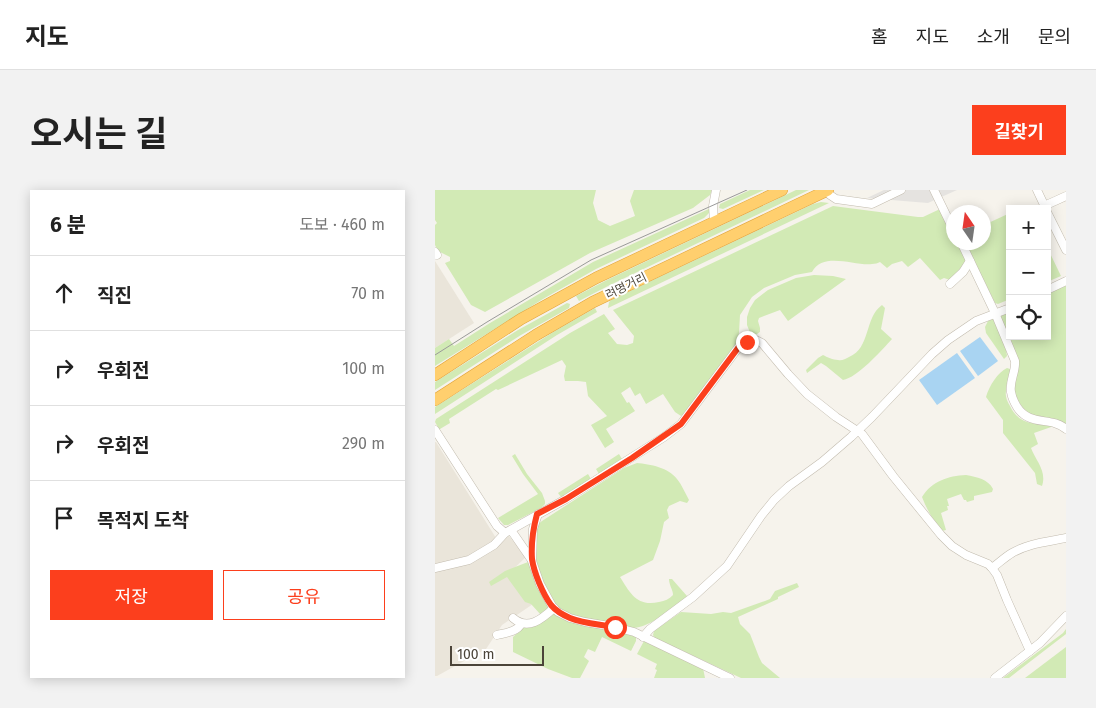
<!DOCTYPE html>
<html lang="ko">
<meta charset="utf-8">
<style>
:root{--surface:#fff;--page:#f2f2f2;--text:#222;--muted:#767676;--line:#e0e0e0;--accent:#fc3f1d}
body{margin:0;font-family:"Fira Sans","Noto Sans KR",sans-serif;background:var(--page);color:var(--text)}
.controls{position:absolute;right:15px;top:15px;display:grid;overflow:hidden;border-radius:0px;box-shadow:0 2px 12px #0003}
.controls button{width:45px;height:45px;display:grid;place-items:center;padding:0;border:0;border-bottom:1px solid var(--line);background:var(--surface);color:var(--text);font:25px sans-serif}
.compass{position:absolute;left:511px;top:15px;width:45px;height:45px;border-radius:50%;background:var(--surface);box-shadow:0 2px 12px #0003;rotate:347deg}
.scale{position:absolute;left:15px;bottom:12px;width:94px;box-sizing:border-box;padding-left:5px;border:2px solid #4b4439;border-top:0;font-size:14px;line-height:18px;white-space:nowrap;color:#4b4439;-webkit-text-stroke:4px #fff;paint-order:stroke}
.stop{position:absolute;width:15px;height:15px;margin:-11px;border:4px solid #fc3f1d;border-radius:50%;background:#fff}
.stop.end{background:#fc3f1d;border-color:#fff;box-shadow:0 1px 5px #0008}
.list{margin:0;padding:0;list-style:none}
h2{display:flex;justify-content:space-between;align-items:center;height:65px;margin:0;padding:0 20px;font-size:21px}
h2 small{font-size:16px;font-weight:400;color:var(--muted)}
.list li{display:grid;grid-template-columns:32px 1fr auto;gap:15px;align-items:center;box-sizing:border-box;height:75px;padding:0 20px;border-top:1px solid var(--line)}
.list b{display:block;font-size:19px;white-space:nowrap}
.list em{font-size:16px;font-style:normal;color:var(--muted)}
.actions{display:flex;gap:10px;padding:15px 20px}
.actions a{flex:1;padding:11px 0;border:1px solid var(--accent);border-radius:0px;text-align:center;font-size:18px;color:var(--accent)}
.actions .main{background:var(--accent);color:#fff}
.icon{flex:none;width:28px;height:28px;fill:none;stroke:currentColor;stroke-width:2;stroke-linecap:round;stroke-linejoin:round}
.map{position:relative;flex:none;width:631px;height:488px;overflow:hidden;border-radius:0px}
header{display:flex;align-items:center;gap:30px;box-sizing:border-box;height:70px;padding:0 25px;background:var(--surface);border-bottom:1px solid var(--line)}
header strong{font-size:24px}
nav{display:flex;gap:28px;margin-inline-start:auto;font-size:18px}
.intro{display:flex;align-items:center;justify-content:space-between;box-sizing:border-box;height:120px;padding:0 30px}
h1{margin:0;font-size:35px}
.button{padding:12px 22px;border-radius:0px;background:var(--accent);color:#fff;font-size:18px;font-weight:700}
main{display:flex;gap:30px;padding:0 30px}
aside{flex:1;background:var(--surface);border-radius:0px;box-shadow:0 2px 12px #0003}
.map>svg:first-child{display:block}
.residential{fill:#eae5da}
.green{fill:#d2eab5}
.parking{fill:#e5e3e0}
.water{fill:#a9d4f2}
.lines{fill:none;stroke-linecap:round;stroke-linejoin:round}
.minor-casing{stroke:#c2bbae;stroke-width:9}
.highway-casing{stroke:#e0a43c;stroke-width:12}
.minor{stroke:#fff;stroke-width:8}
.highway{stroke:#ffcf6e;stroke-width:11}
.tram{stroke:#9a9a9a;stroke-width:1}
.route{stroke:#fc3f1d;stroke-width:6}
.labels{text-anchor:middle;dominant-baseline:central;stroke-width:4;stroke-linejoin:round;paint-order:stroke}
.street-label{font-size:12px;fill:#4b4439;stroke:#fff}
</style>
<header>
<strong>지도</strong>
<nav><a>홈</a><a>지도</a><a>소개</a><a>문의</a></nav>
</header>
<div class="intro"><h1>오시는 길</h1><a class="button">길찾기</a></div>
<main>
<aside>
<h2>6 분<small>도보 · 460 m</small></h2>
<ul class="list">
<li><svg class="icon" aria-label="ahead" viewBox="0 0 24 24"><path d="M12 20V5M6 11l6-6 6 6"/></svg><div><b>직진</b></div><em>70 m</em></li>
<li><svg class="icon" aria-label="right" viewBox="0 0 24 24"><path d="M7 20v-9h11M14 6l5 5-5 5"/></svg><div><b>우회전</b></div><em>100 m</em></li>
<li><svg class="icon" aria-label="right" viewBox="0 0 24 24"><path d="M7 20v-9h11M14 6l5 5-5 5"/></svg><div><b>우회전</b></div><em>290 m</em></li>
<li><svg class="icon" aria-label="arrive" viewBox="0 0 24 24"><path d="M6 21V4h12l-3 4 3 4H6"/></svg><div><b>목적지 도착</b></div></li>
</ul>
<div class="actions"><a class="main">저장</a><a>공유</a></div>
</aside>
<div class="map">
<svg width="631" height="488" viewBox="0 0 631 488">
<rect width="100%" height="100%" fill="#f6f3ec"/>
<g class="residential">
<path d="M0,71L39,133L0,158Z"/>
<path d="M0,252H1L61,348L74,346L91,367L73,384L98,414L67,435L51,459L2,486H0Z"/>
</g>
<g class="green">
<path d="M0,0H161L158,13L163,30L175,36L200,26L195,11L199,0H277L275,5L258,18L155,63L50,122L36,115L10,73L15,71V67L3,61L0,55V35L2,33L0,30Z"/>
<path d="M315,0H329L288,19L284,18L285,14Z"/>
<path d="M361,0H374L175,95L144,111L141,106L172,90Z"/>
<path d="M386,12L394,13L173,118L174,112L176,110L378,14Z"/>
<path d="M398,16L483,27H488L505,19L518,45V52L523,53L531,69V72L515,90L509,88L505,90L485,68L473,77L467,71L457,74L452,78L445,72C443,73 440,74 437,74C419,76 388,61 377,82L360,85L329,98L317,107L305,125L304,143L300,158L249,224L246,226L240,222L228,204L211,214L205,203L200,206L195,197L186,203L192,213L194,212L200,221L171,239L179,252L170,258L156,235L172,226L153,206L151,192L143,191H130L129,186L131,176L127,170L63,200L61,199L14,229L15,233L5,239H4L0,232L1,229L135,143L169,124L180,139L173,143L182,154L192,155L198,153L199,146L178,120Z"/>
<path d="M276,18L274,23L269,28L161,79L108,109L0,176V158L14,149L19,156L55,133L158,72Z"/>
<path d="M575,23V109L563,114L560,113L530,53L548,52L549,35Z"/>
<path d="M612,57L626,86L612,92Z"/>
<path d="M379,85L398,86L411,89L353,131L345,120L324,128L323,131L325,138V142L319,146L316,145L312,135V127L315,118L320,110L333,100L361,88Z"/>
<path d="M631,94V234C611,230 589,228 581,206C580,203 579,199 580,194C581,188 583,182 584,175L564,126L575,120V146H612V103Z"/>
<path d="M132,113L135,114L134,118L86,145L0,200V192L83,140Z"/>
<path d="M447,115L450,118L446,139L457,149C447,160 422,188 408,190L391,176L386,173L372,183L371,180L383,168L388,165C392,167 398,170 403,170C407,171 410,169 414,167C436,158 429,128 447,115Z"/>
<path d="M160,118L162,122L122,145L0,224V217L120,141Z"/>
<path d="M559,128L571,159L572,166L569,169L551,143L550,137L553,131Z"/>
<path d="M572,178L575,179L576,182C574,188 571,194 571,201C570,206 572,211 575,216C584,235 599,234 618,235L619,236L599,243L603,254L596,258C601,271 612,281 607,296L602,294L600,283L568,243V230L551,207C554,196 563,182 572,178Z"/>
<path d="M80,264L92,284L107,303L110,311V314L106,318L73,335H69L63,328L103,304L88,284L77,266Z"/>
<path d="M184,264L187,269L164,284L161,279Z"/>
<path d="M202,273C215,274 234,278 242,289C247,295 250,303 254,310L252,313L245,311L234,316L232,320L234,328L229,332L225,351L218,370L185,387C195,403 202,417 224,412C230,411 234,409 238,405C238,400 234,395 234,389H237L252,406L250,409C234,420 217,437 197,438L136,425L127,420L120,415L114,406L104,382L101,369L100,358L101,339L102,335L107,331L189,278Z"/>
<path d="M153,284L156,289L126,307L123,303Z"/>
<path d="M531,285C542,287 553,289 558,299L557,302L539,306V310L532,312L531,310H529L526,304L512,309L514,316H512L513,320L506,323L511,340L507,341C498,330 492,320 487,307C497,291 513,286 531,285Z"/>
<path d="M93,372L113,417V420L106,425L96,414L90,412L72,387L56,396L54,392L70,381Z"/>
<path d="M362,393L364,397L343,407V409L303,427L305,434L315,444L324,467L327,473L345,488H306L220,448L218,445L219,441L223,438L246,422L276,424L288,422L296,423L330,411L335,409L340,401Z"/>
<path d="M119,421L133,431L150,436L167,438L199,446L201,447V451L196,461L167,447L160,462L153,459L149,467L154,471L145,488H137L113,479L78,462V447L88,438Z"/>
<path d="M631,439V444L574,488H568L628,443Z"/>
<path d="M209,451L268,478L270,488H219L222,480L220,479L222,474L202,464Z"/>
<path d="M631,457V488H590Z"/>
</g>
<path class="parking" d="M449,0H522L493,13L432,8Z"/>
<g class="water">
<path d="M545,147L563,171L543,186L525,161Z"/>
<path d="M522,163L540,188L502,215L484,190Z"/>
</g>
<g class="lines">
<g class="minor-casing">
<g id="minor">
<path d="M499,0L518,39"/>
<path d="M602,0L611,19"/>
<path d="M391,1L395,5L401,9L437,14L466,0"/>
<path d="M609,16L631,6"/>
<path d="M612,22L631,60"/>
<path d="M279,32L278,16L281,0"/>
<path d="M526,52L560,123L580,171C581,182 574,191 576,202C577,208 579,212 582,217C595,237 616,226 631,239"/>
<path d="M0,62L2,65"/>
<path d="M515,94L528,82L535,71"/>
<path d="M612,100L631,91"/>
<path d="M0,240L62,336L70,343"/>
<path d="M103,324L98,339L97,371L105,394L117,416L123,422L135,428L150,432L180,437L199,442L295,488"/>
<path d="M76,340L96,369"/>
<path d="M0,378L34,370L59,355L70,343L131,309L229,247L246,234L306,154L315,150H321L327,153L353,184L372,204L401,227L427,244L458,286L506,345L517,356L531,365L553,374L557,378L562,385L572,410L595,461"/>
<path d="M557,378C564,373 570,367 577,363C594,353 612,352 631,348"/>
<path d="M78,428C93,441 107,429 119,418"/>
<path d="M62,445C70,443 82,442 86,434"/>
<path d="M208,447L215,439L258,407L292,376L326,326L339,310L354,296L387,272L416,247L437,227L497,164L513,150L541,131L575,118"/>
<path d="M560,488L605,453L631,426"/>
</g>
</g>
<g class="highway-casing">
<g id="highway">
<path d="M0,185L86,129L161,88L347,0"/>
<path d="M0,210L101,145L158,112L393,0"/>
</g>
</g>
<use href="#minor" class="minor"/>
<use href="#highway" class="highway"/>
<path class="tram" d="M0,165L52,132L156,70L312,0"/>
</g>
<g class="lines">
<path class="route" d="M180,437C165,434 149,434 135,428C128,425 121,421 116,415C108,404 99,383 97,369C96,354 98,339 102,324L131,309L197,268L246,234L306,154L312,152"/>
</g>
<g class="labels">
<g class="street-label">
<text transform="translate(191 96) rotate(-26)">려명거리</text>
</g>
</g>
</svg>
<div class="controls">
<button>+</button>
<button>−</button>
<button><svg class="icon" aria-label="locate" viewBox="0 0 24 24"><circle cx="12" cy="12" r="6"/><path d="M12 2v4M12 18v4M2 12h4M18 12h4"/></svg></button>
</div>
<svg class="compass" viewBox="-18 -18 36 36"><path d="M0-13l5 13h-10z" fill="#e53935"/><path d="M0 13l5-13h-10z" fill="#767676"/></svg>
<div class="scale">100 m</div>
<div class="stop" style="left:180px;top:437px"></div>
<div class="stop end" style="left:312px;top:152px"></div>
</div>
</main>
